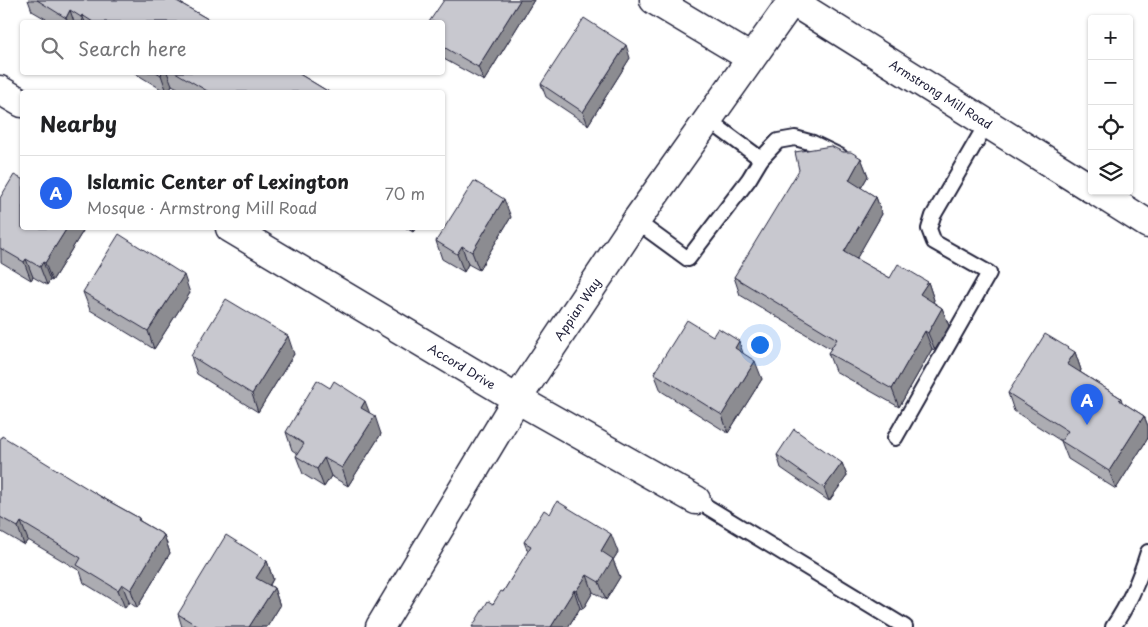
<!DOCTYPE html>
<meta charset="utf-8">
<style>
:root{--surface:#fff;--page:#f2f2f2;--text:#202124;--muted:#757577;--line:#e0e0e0;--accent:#2563eb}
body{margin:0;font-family:"Playpen Sans",sans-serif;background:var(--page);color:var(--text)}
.controls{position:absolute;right:15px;top:15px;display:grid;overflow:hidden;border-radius:5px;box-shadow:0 1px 4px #0004}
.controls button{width:45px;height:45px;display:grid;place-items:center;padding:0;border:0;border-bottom:1px solid var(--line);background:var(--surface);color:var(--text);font:25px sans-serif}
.you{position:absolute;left:759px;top:344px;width:18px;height:18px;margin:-12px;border:4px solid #fff;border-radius:50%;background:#1a73e8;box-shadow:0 0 0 8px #1a73e833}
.badge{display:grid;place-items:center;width:32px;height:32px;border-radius:50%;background:var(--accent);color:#fff;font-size:16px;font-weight:700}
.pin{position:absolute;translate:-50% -41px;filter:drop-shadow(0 1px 2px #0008)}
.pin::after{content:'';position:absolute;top:26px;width:18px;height:15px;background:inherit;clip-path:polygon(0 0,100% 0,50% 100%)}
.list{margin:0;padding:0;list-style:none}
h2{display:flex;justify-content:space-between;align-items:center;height:65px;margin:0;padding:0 20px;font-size:21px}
h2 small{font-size:16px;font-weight:400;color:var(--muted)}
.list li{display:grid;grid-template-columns:32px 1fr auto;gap:15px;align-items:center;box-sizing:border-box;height:75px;padding:0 20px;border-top:1px solid var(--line)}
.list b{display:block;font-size:19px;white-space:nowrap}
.list p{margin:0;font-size:16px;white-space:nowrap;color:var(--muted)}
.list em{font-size:16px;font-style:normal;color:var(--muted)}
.icon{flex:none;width:28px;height:28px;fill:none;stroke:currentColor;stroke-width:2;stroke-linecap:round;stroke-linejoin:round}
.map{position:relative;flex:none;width:1148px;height:627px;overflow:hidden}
.search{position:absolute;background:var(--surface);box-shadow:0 1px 4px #0004;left:20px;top:20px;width:425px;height:55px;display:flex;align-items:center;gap:12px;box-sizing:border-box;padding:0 18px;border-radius:5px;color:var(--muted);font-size:19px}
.panel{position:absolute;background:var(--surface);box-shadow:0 1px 4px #0004;left:20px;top:90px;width:425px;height:140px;border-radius:5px}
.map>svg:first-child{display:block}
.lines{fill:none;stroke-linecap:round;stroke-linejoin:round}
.lane-casing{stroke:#22223b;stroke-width:18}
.street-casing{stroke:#22223b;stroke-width:31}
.secondary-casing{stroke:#22223b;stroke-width:31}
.lane{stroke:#fff;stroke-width:14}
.street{stroke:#fff;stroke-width:28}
.secondary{stroke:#fff;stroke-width:28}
.wall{fill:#acacb2;stroke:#22223b}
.shaded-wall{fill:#8c8c91;stroke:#22223b}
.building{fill:#c8c8cf;stroke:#22223b}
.labels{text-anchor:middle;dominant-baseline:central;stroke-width:4;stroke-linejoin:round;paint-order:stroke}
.street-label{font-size:12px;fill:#22223b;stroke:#fff}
</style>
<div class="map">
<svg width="1148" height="627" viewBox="0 0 1148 627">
<rect width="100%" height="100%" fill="#fff"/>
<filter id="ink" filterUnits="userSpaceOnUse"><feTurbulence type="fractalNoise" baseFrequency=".02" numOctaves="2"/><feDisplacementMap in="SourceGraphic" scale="10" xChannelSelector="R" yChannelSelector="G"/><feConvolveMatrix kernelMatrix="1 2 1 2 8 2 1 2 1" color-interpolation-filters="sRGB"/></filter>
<g filter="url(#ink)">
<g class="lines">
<g class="lane-casing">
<g id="lane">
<path d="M707,119L761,159"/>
<path d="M636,221L688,259L749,179L761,159L778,141L795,138L813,143L840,156"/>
<path d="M895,438L989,273L934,242L929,229L933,216L987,123"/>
<path d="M696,500L905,627"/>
<path d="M1113,627C1129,604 1140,578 1148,552"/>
</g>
</g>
<g class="street-casing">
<g id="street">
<path d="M654,0L751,58"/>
<path d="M0,90L22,103"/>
<path d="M230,228L517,399L696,500"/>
</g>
</g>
<g class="secondary-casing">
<g id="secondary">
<path d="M790,0L1092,189"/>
<path d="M1096,191L1148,224"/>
<path d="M380,627L517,399L636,221L792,1"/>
</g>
</g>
<use href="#lane" class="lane"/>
<use href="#street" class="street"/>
<use href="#secondary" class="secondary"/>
</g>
<g class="wall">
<path d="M28,0H175L213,22H51L32,11Z"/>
<path d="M444,0H534L484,81L442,58V22Z"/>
<path d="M630,58L588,125L546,97L541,84Z"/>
<path d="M133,72H296L329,92H185L172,85L168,92H166Z"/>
<path d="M843,152L861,158L868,176L861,188L876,197L882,214L856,259L890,278L928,282L934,300L933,302L942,308L949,326L935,350L932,349L899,407L835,371L828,353L831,349L740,295L734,277Z"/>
<path d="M0,198L83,231L52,281L50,280L47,285L33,277L31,280L1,262Z"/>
<path d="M511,217L479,270L468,264L464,272L442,259L436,241Z"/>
<path d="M406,228H416L413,232Z"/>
<path d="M83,292L190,293L154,349L90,310Z"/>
<path d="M713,336L744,354L762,379L728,433L661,391L654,373Z"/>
<path d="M1075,352L1081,370L1080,372L1121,398L1122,402L1144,416L1148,426V438L1116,489L1068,459L1061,441L1014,411L1008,393Z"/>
<path d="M294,354L258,412L197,374L191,356Z"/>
<path d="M370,413L381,434L348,486L331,476L324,487L303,474L296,456L298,454L292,450L286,432Z"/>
<path d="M0,440L139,518L140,521L164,535L170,553L137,608L129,602L125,608L84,583L80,571L28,540L24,545L0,531Z"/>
<path d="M777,455L842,463L847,476L829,501L781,468Z"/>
<path d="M550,514L618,552L613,560L620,577L606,600L593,592L583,609L580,608L568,627H472L503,592L528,552L524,542Z"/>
<path d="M267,561L273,579L270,585L274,588L280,606L267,627H182L178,614Z"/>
</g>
<g class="shaded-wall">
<path d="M520,0H534L484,81L478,67Z"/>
<path d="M70,10L74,22H68L66,18Z"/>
<path d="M82,15L85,22H83L81,17Z"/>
<path d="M626,45L630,58L588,125L583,112Z"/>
<path d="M162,72H167L172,85L168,92H167L161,75Z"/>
<path d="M861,158L868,176L855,198L849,180Z"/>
<path d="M876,197L882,214L850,270L844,252Z"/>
<path d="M504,199L511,217L479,270L472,252Z"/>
<path d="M67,228H81L83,231L52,281L45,263Z"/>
<path d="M412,228H416L413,232Z"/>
<path d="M462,246L468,264L464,272L457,254Z"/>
<path d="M26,259L33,277L31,280L24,262Z"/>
<path d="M43,262L50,280L47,285L40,267Z"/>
<path d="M184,275L190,293L154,349L148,331Z"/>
<path d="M928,282L934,300L927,312L920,294Z"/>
<path d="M942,308L949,326L935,350L928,333Z"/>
<path d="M925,331L932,349L899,407L892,389Z"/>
<path d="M288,336L294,354L258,412L252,394Z"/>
<path d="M739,341L745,359L735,348Z"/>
<path d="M1075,352L1081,370L1074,382L1067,364Z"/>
<path d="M755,361L762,379L728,433L722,415Z"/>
<path d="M365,401L372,419L361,408Z"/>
<path d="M375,416L381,434L348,486L342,468Z"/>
<path d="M1144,416L1148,426V438L1116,489L1109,471Z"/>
<path d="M324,458L331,476L324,487L317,469Z"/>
<path d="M842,463L847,476L829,501L824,488Z"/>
<path d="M21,522L28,540L24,545L18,527Z"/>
<path d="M611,534L618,552L613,560L620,577L606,600L599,582L601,551Z"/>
<path d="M164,535L170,553L137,608L131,590Z"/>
<path d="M267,561L273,579L263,596L256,578Z"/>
<path d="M587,575L593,592L583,609L576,591Z"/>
<path d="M122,584L129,602L125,608L118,590Z"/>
<path d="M274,588L280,606L267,627H249Z"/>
<path d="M574,590L580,608L568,627H551Z"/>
</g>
<g class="building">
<path d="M37,0H175L213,22H93L82,15L81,17L70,10L66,18Z"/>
<path d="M444,0H520L478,67L442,46V22H429Z"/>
<path d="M584,18L626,45L583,112L541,84Z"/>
<path d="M156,72H162L161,75Z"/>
<path d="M175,72H296L329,92H209Z"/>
<path d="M831,146L843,152H851L861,158L849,180L876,197L844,252L890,278L898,264L928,282L920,294L942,308L928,333L925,331L892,389L828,353L837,339L734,277L799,170L795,152Z"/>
<path d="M14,175L22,179V228H67L45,263L43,262L40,267L26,259L24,262L0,248V198Z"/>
<path d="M474,181L504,199L472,252L462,246L457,254L436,241Z"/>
<path d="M119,234L184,275L148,331L83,292Z"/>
<path d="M226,299L288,336L252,394L191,356Z"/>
<path d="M687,320L713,336L718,328L739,341L735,348L755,361L722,415L654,373Z"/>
<path d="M1045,334L1075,352L1067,364L1121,398L1119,400L1144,416L1109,471L1061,441L1068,431L1008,393Z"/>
<path d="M317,380L330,388L334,381L365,401L361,408L375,416L342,468L324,458L317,469L296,456L304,444L286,432Z"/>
<path d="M794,429L842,463L824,488L777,455Z"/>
<path d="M2,436L103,498L139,518L138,520L164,535L131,590L122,584L118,590L77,565L81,558L21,522L18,527L0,517V440Z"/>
<path d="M557,501L611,534L601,551L613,559L599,582L587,575L576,591L574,590L551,627H472L488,601L493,604L501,591L503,592L531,546L524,542L544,510L550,514Z"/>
<path d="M226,535L267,561L256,578L274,588L249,627H199L178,614Z"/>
</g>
</g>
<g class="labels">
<g class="street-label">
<text transform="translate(941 94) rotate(32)">Armstrong Mill Road</text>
<text transform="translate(577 309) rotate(-56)">Appian Way</text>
<text transform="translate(462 366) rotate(31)">Accord Drive</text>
</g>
</g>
</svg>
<div class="controls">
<button>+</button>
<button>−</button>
<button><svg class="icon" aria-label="locate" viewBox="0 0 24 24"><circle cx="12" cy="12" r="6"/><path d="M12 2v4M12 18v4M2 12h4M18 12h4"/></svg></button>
<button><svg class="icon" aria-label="layers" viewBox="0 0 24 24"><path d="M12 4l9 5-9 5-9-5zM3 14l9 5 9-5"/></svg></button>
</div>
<div class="you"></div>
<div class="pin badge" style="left:1087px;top:425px">A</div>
<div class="search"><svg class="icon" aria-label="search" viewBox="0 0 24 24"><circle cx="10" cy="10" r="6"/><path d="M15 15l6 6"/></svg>Search here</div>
<section class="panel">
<h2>Nearby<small></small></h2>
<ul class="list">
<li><span class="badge">A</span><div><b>Islamic Center of Lexington</b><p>Mosque · Armstrong Mill Road</p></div><em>70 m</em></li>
</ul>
</section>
</div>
